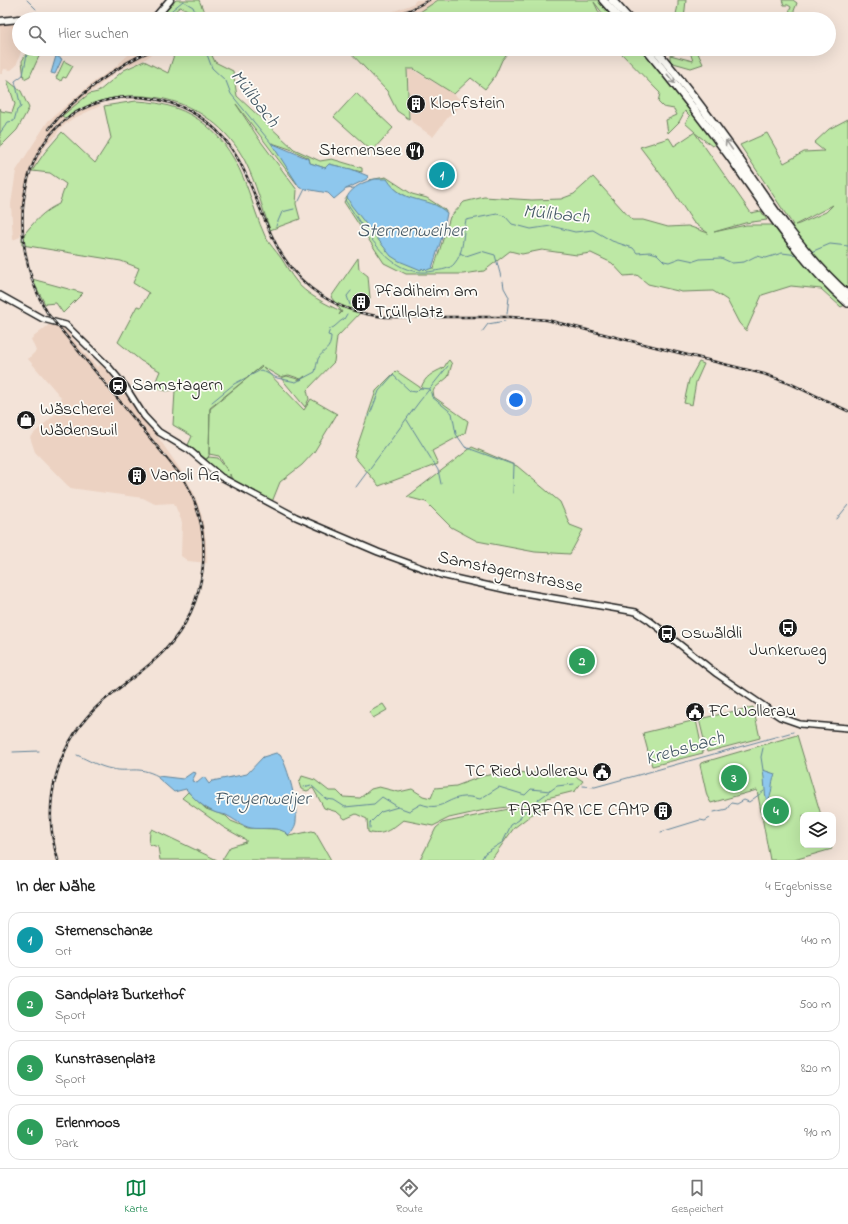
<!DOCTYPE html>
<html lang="de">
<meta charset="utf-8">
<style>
:root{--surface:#fff;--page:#f2f2f2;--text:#222;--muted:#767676;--line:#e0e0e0;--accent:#0b8043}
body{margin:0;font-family:"Indie Flower",sans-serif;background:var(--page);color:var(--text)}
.controls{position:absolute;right:12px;bottom:12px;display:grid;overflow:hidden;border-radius:8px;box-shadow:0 4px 16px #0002}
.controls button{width:36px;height:36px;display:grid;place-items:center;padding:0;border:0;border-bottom:1px solid var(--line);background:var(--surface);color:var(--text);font:20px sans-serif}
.you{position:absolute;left:516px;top:400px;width:14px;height:14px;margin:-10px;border:3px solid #fff;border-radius:50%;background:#1a73e8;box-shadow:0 0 0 6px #1a73e833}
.badge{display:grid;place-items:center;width:26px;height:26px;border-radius:50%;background:var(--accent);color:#fff;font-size:13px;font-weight:700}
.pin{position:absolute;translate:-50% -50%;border:2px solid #fff;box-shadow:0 1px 4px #0006}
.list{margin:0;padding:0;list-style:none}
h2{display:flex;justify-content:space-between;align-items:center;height:52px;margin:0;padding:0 16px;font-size:17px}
h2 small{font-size:13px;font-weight:400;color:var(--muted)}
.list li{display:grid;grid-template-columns:26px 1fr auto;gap:12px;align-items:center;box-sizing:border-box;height:56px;margin:0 8px 8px;padding:0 8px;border:1px solid var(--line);border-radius:12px}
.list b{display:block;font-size:15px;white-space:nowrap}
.list p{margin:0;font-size:13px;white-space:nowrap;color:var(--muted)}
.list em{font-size:13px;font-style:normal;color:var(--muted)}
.icon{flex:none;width:22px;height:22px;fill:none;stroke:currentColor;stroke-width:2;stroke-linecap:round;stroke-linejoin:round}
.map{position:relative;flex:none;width:848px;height:860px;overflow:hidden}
.search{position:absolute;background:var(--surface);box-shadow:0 4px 16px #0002;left:12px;right:12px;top:12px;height:44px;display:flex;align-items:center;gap:10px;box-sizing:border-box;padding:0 14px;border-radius:22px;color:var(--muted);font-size:15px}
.sheet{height:308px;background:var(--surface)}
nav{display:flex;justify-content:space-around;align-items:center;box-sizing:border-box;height:56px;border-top:1px solid var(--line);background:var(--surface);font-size:11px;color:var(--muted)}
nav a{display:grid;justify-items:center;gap:2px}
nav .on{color:var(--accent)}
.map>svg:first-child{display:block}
.built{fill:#ecd2c2}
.green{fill:#bde8a5;stroke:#6c8260;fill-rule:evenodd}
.water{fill:#8ec7ed;stroke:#608399}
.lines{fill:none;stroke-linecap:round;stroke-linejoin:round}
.stream{stroke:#608399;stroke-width:1}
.minor-casing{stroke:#1c1c1c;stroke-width:8}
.major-casing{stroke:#1c1c1c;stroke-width:9}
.highway-casing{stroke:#1c1c1c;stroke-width:10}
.minor{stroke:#fdfcf7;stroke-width:5}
.major{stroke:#fdfcf7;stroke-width:6}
.highway{stroke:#fdfcf7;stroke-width:7}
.rail-casing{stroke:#1c1c1c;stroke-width:2.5}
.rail{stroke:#fdfcf7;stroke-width:1;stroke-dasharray:3;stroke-linecap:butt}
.oneway{stroke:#989794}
.labels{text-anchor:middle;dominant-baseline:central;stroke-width:3.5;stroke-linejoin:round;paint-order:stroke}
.poi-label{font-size:18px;fill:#1c1c1c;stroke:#fdfcf7;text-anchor:start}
.street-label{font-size:18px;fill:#1c1c1c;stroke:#fdfcf7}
.water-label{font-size:19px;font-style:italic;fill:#445865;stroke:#fdfcf7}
</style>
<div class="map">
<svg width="848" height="860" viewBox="0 0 848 860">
<rect width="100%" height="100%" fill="#f3e3d8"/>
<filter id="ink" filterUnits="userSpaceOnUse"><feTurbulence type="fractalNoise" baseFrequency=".025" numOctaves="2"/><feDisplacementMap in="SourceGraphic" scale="8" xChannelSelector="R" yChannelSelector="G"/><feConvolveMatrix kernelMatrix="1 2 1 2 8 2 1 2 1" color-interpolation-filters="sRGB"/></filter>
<g filter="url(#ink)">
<g class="built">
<path d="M416,0H438L420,13L395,19H373L413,4Z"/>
<path d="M19,23V49H22L16,66L11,70L4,69L2,74H0V24Z"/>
<path d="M143,49H159L144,60L118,70L63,116L65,118L76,111L98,101L100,106L72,119L60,129L53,140L47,143L32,171L24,197L20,237L13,240L11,204L16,171L48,121L91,84L114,68L128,55Z"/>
<path d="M408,70H413L454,94L464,103L449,116L433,137L412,122L410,117Z"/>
<path d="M50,324L62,326L97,367L100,365L105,368L122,385L180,469L194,493L202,516L206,541L207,563L188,561L181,556L182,522L174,503L155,504L143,498L70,488L35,452L30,437L64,406L60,396L28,359L36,351L31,339Z"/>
</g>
<g class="green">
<path d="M176,0H199L205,14V19H193C191,11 187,9 180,7L165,19H159Z"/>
<path d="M438,0H598L610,14L606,18L594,2L602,19H395L420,12Z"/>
<path d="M678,0H686L684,19H675L678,5Z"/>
<path d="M782,0H793L797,3L792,16L795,19H790L788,15L791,7L788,5H784Z"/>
<path d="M29,49H69L68,52H41L30,76L24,79L22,61Z"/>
<path d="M171,49H209L215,62L233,71L237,96L294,149L320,161L332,159L362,168V172L329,164L325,168L310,163L309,158L290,149L272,143L300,188L236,104L259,139L297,190L296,204L300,219L270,230C262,207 256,183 245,161C210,94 125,77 65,118L62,116L89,94L98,92L124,70L144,61L168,73L174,55Z"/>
<path d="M347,49H511L502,60L495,76L485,89L471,78L454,94L414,69H407L409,119L397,111L387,91Z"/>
<path d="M617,49H641L716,144L712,146L695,133L751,213L761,211L767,220L745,223L714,232L746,225H793L740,145L767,133L784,163L804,152L824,151L814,143L829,129L848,119V288L830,290L845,305L841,307L821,289L791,286L762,295L746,331L739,323L727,300L713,291L682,292L648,284L637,275L624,276L612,263L591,253L577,255L542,250L522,254L510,251L484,271L463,274H406L384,263L344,202L347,197C370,227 392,272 434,268L450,217L464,202L484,197L532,200L561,199L574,194L593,177L632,220H643L668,227L688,226L708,233L693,222L671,188L640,147L669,138L674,146L695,132L685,123L690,116L685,111L679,122L668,133L666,120L677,115L674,109L663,107L658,102L660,93ZM833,205L826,212L799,224L795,225Z"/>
<path d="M689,49H696L703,64L691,68L670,62V55L693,61Z"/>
<path d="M64,61L73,66L66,78L63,77L61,81L56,78Z"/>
<path d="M7,80L21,91L29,108L17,130L0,147V108L1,111L12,113L15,104Z"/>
<path d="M356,93L393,128L372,151L334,117Z"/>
<path d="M136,101C194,103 227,134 247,187C253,203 258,221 265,236C269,244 276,251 281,258C286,265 290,274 296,281C304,293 327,305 341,311L339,315L342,312L331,297L358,258L359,269L368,276L370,298L362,311L337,337L334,362L307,390L309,399L305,407L281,378L287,376L301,380L305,376L301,379L289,375L280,377L263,367L304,410L311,399L337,414L314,452L302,465L280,482L272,502L232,480L230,474V478L225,476L206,460L209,457L218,458L228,471L219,456L209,454L210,409L262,366L210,408L209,456L206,459L188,445L192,436L173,425L175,391L184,388L167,391L153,388L160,371L141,361L118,342L137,306L141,307L149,293L133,283L139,268L121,261L22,245V237C33,223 43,211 59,204L66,184L50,173L32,171L45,152L62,132L95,163L111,138L104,106Z"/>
<path d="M386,177L412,194L427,198L444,209L447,213C422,200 406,202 385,180H369Z"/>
<path d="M32,279L83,293L63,313L56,303L45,304Z"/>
<path d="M449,360L452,364L448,377L435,388L433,391L434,397L468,421L465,433L432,451L438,464L379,486L354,456L376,391L396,371L421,388C425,376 433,373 443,368C446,366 446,362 449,360Z"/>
<path d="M699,362L704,364L696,382L692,405L684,403L689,380Z"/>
<path d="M472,447L517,466L560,502L570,525L583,530L570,554L535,552L477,541L451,527L426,502L407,497Z"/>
<path d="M571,652L594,655L592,670L569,667Z"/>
<path d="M383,704L387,710L373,718L369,712Z"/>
<path d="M753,707L760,738L707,752L699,719Z"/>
<path d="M696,720L703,753L652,766L643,733Z"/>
<path d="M797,735L821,815H803V845H830L832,849L794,860H770L757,790L711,803L707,796L700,765L701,763Z"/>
<path d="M514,771L526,773L569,772L583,781L575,791L547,798L541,809L515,806L485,810L449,818L433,826L403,820C392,829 382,837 368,832L367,819L356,814L345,819L337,812L324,808L313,788L307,791L301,789L299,783L302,776L315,780L329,791H337L343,797L360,798L371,789L379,787L399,792L412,789L423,796L431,798L435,788L456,786L483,776Z"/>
<path d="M188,792L206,809L226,816L231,821L248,828L277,829L284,831L289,836L312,831L315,832L331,860H222L230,847L246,842V840L223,827L182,798Z"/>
<path d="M518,807L542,809L531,815L514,828L491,860H420L436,828L442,823Z"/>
<path d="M152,829L217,860H160L158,847L149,844L150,832Z"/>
</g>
<g class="water">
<path d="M56,56L62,59L55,74L51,73Z"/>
<path d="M271,143L309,159L310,163L325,168L329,164L351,169L368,176L367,179L346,189L334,199L328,193L300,188Z"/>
<path d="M375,179H387C405,207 427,194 447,213L443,234L432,268L427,270L425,268L424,270L422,268L421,270L399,261L391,256L351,205L347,197C353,186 364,182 375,179Z"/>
<path d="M276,753L280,755C288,766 298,807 296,821C296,826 292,831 289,835C278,825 264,830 251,828C242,826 234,819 226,815C223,814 218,814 214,812C203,807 194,799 186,789L174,792L158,778V776L183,779L193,772L196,773L192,781L197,783L204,777L209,784L212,781L247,774L263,757Z"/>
<path d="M763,770L775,774C770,784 774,793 767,802C764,791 765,781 763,770Z"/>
</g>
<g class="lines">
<g class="stream">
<path d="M27,0L36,9"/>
<path d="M161,19L183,1L193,7L198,19"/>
<path d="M205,49L212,68L226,81L231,94L271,143"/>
<path d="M0,133L8,122L14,121L17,110L21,107L15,81L23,75L28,49"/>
<path d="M346,189L354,188"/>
<path d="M345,200C367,231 389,280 434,271C441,270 450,269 454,264C465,252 462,234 466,220L497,214L505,216L512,224L531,229L551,226L575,232L593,230L612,241L633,248L637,253L650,252L657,254L664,261L669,262L680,258L694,261L700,259L721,258L732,263L744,262L756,256L766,258L782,253L798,255"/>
<path d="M299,201L305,189"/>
<path d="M276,226L282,212L294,209"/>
<path d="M811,252L830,244L848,246"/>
<path d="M460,253L466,256L481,251L495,255L501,277"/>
<path d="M503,281L504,288L509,297L507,314"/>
<path d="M350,305L347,296L351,291"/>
<path d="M482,332L488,324L505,321"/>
<path d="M212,402L234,384L261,370L277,378L296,382L315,372C316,368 317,363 318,359C323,349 331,351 331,336L328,335L330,329C336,327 338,322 344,319L347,314"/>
<path d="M369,417L379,391L393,375L410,391L416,392L420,388L430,389L432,397L452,413L456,434L465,447L514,465L513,493"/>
<path d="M407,420L438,470L441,484"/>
<path d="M356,487L419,402L448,366"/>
<path d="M837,519L848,505"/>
<path d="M13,752L39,751"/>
<path d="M77,755C88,760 100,767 112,769C130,773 137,765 158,776"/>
<path d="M763,770L761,757L763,748"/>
<path d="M583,786L595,787L793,732"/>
<path d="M304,787L311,785L326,799L334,800L345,807L374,804L382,797L398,807L409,811L421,804C442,812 446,798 464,797C469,796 475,798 480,799L499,787L525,795L531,789L550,791L557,786L574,784"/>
<path d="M538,800L550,791"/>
<path d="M714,812L727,809L731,803L737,804L744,800L749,802L764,791"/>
<path d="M370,828V823L381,812L398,807"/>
<path d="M661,832L700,820L705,821L710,818"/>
<path d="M481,860L485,853L503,842L511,825L519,820L522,814L533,806"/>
</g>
<g class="minor-casing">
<path id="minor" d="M0,295L43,319L66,325L108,366L125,386L144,416L159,432L189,450L221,477L296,517L378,552L441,575L512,591L636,612L650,621L717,674L780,717L800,724L848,728"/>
</g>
<g class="major-casing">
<g id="major">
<path d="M25,19H59"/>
<path d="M154,19L170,0"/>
<path d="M0,21L19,19"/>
</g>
</g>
<g class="highway-casing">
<g id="highway">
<path d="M603,0L620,19"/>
<path d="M612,0L629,19"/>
<path d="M646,49C675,84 703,120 730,157C766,208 800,261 848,303"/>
<path d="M655,49C682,81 708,115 733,150C768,201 801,253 848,295"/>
</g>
</g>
<use href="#minor" class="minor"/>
<use href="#major" class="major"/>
<use href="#highway" class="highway"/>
<g class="rail-casing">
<g id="rail">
<path d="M383,19L410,10L429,0"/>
<path d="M49,129C72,99 119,63 155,49"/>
<path d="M58,860C40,804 57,742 101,703C121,685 145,671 164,651C209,604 216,533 183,478L48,314C0,235 16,105 128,97C156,96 185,105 207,122C265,167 254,254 322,296C341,308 363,315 386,317H511L547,320L764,374L791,384L848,411"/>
</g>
</g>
<use href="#rail" class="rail"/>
</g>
<defs><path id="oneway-shaft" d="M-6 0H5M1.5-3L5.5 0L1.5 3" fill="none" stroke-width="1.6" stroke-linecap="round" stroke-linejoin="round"/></defs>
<g class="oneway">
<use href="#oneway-shaft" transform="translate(671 79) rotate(51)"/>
<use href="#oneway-shaft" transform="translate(729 145) rotate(-125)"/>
</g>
</g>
<defs>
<g id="building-disc" transform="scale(1)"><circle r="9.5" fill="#1c1c1c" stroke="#fdfcf7"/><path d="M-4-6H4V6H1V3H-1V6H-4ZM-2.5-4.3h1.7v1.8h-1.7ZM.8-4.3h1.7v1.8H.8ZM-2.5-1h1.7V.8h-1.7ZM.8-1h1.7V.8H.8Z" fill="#fff"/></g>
<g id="restaurant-disc" transform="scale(1)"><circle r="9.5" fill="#1c1c1c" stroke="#fdfcf7"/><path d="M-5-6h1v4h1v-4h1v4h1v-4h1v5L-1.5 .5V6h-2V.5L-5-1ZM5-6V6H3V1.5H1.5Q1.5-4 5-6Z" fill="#fff"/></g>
<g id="station-disc" transform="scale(1)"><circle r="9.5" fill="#1c1c1c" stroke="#fdfcf7"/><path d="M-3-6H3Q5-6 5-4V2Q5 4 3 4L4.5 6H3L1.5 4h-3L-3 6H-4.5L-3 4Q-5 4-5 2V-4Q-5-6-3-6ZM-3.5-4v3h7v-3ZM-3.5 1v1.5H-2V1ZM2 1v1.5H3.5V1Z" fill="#fff"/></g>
<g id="shop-disc" transform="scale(1)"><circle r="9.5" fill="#1c1c1c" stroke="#fdfcf7"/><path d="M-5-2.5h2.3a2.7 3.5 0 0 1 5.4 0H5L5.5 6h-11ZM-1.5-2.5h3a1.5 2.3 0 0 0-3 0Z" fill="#fff"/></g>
<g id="bus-disc" transform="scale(1)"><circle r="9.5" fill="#1c1c1c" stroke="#fdfcf7"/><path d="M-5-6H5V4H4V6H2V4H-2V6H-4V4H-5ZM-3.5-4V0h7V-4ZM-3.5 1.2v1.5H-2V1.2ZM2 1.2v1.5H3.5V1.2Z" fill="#fff"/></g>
<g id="civic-disc" transform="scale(1)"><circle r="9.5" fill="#1c1c1c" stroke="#fdfcf7"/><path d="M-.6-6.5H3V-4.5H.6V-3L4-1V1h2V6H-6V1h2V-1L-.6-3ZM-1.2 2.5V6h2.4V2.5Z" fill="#fff"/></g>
</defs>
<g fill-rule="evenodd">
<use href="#building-disc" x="416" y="104"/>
<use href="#restaurant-disc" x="415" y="151"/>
<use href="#building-disc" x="361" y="302"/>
<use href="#station-disc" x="118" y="386"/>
<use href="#shop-disc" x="26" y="420"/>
<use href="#building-disc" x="137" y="476"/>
<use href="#bus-disc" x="788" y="628"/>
<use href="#bus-disc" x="667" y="634"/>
<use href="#civic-disc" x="695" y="712"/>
<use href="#civic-disc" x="602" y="772"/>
<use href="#building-disc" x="663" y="811"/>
</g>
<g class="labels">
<g class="poi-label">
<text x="430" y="104">Klopfstein</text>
<text x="401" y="151" text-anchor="end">Sternensee</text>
<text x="375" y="292">Pfadiheim am<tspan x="375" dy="21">Trüllplatz</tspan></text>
<text x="132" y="386">Samstagern</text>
<text x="40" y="410">Wäscherei<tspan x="40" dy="21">Wädenswil</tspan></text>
<text x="151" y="476">Vanoli AG</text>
<text x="681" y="634">Oswäldli</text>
<text x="788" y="651" text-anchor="middle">Junkerweg</text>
<text x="709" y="712">FC Wollerau</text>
<text x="588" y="772" text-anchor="end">TC Ried Wollerau</text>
<text x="649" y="811" text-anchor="end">FARFAR ICE CAMP</text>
</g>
<g class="street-label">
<text transform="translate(510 573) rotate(12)">Samstagernstrasse</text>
</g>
<g class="water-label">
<text transform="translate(254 99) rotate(52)">Mülibach</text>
<text transform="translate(556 215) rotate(5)">Mülibach</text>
<text x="411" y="231">Sternenweiher</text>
<text transform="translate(685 749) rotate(-16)">Krebsbach</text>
<text x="262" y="799">Freyenweijer</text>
</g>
</g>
</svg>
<div class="controls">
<button><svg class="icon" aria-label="layers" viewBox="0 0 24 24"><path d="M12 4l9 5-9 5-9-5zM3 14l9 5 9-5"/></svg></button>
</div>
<div class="you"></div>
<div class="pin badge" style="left:442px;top:175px;background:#0f9aa8">1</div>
<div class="pin badge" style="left:582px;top:661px;background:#2e9e5b">2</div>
<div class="pin badge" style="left:734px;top:778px;background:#2e9e5b">3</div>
<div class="pin badge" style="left:776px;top:811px;background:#2e9e5b">4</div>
<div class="search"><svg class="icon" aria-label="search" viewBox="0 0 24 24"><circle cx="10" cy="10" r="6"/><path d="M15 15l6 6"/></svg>Hier suchen</div>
</div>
<section class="sheet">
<h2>In der Nähe<small>4 Ergebnisse</small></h2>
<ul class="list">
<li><span class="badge" style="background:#0f9aa8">1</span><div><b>Sternenschanze</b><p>Ort</p></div><em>440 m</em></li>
<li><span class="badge" style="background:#2e9e5b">2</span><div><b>Sandplatz Burkethof</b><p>Sport</p></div><em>500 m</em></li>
<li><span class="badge" style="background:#2e9e5b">3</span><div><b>Kunstrasenplatz</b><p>Sport</p></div><em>820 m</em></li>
<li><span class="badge" style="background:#2e9e5b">4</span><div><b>Erlenmoos</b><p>Park</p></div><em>910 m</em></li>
</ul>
</section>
<nav>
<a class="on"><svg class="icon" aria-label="map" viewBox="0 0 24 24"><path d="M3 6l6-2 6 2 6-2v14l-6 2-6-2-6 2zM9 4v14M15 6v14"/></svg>Karte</a>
<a><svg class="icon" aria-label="directions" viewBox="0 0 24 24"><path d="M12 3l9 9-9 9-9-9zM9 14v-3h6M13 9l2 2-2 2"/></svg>Route</a>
<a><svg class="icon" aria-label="saved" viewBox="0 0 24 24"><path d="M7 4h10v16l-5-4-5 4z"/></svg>Gespeichert</a>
</nav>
